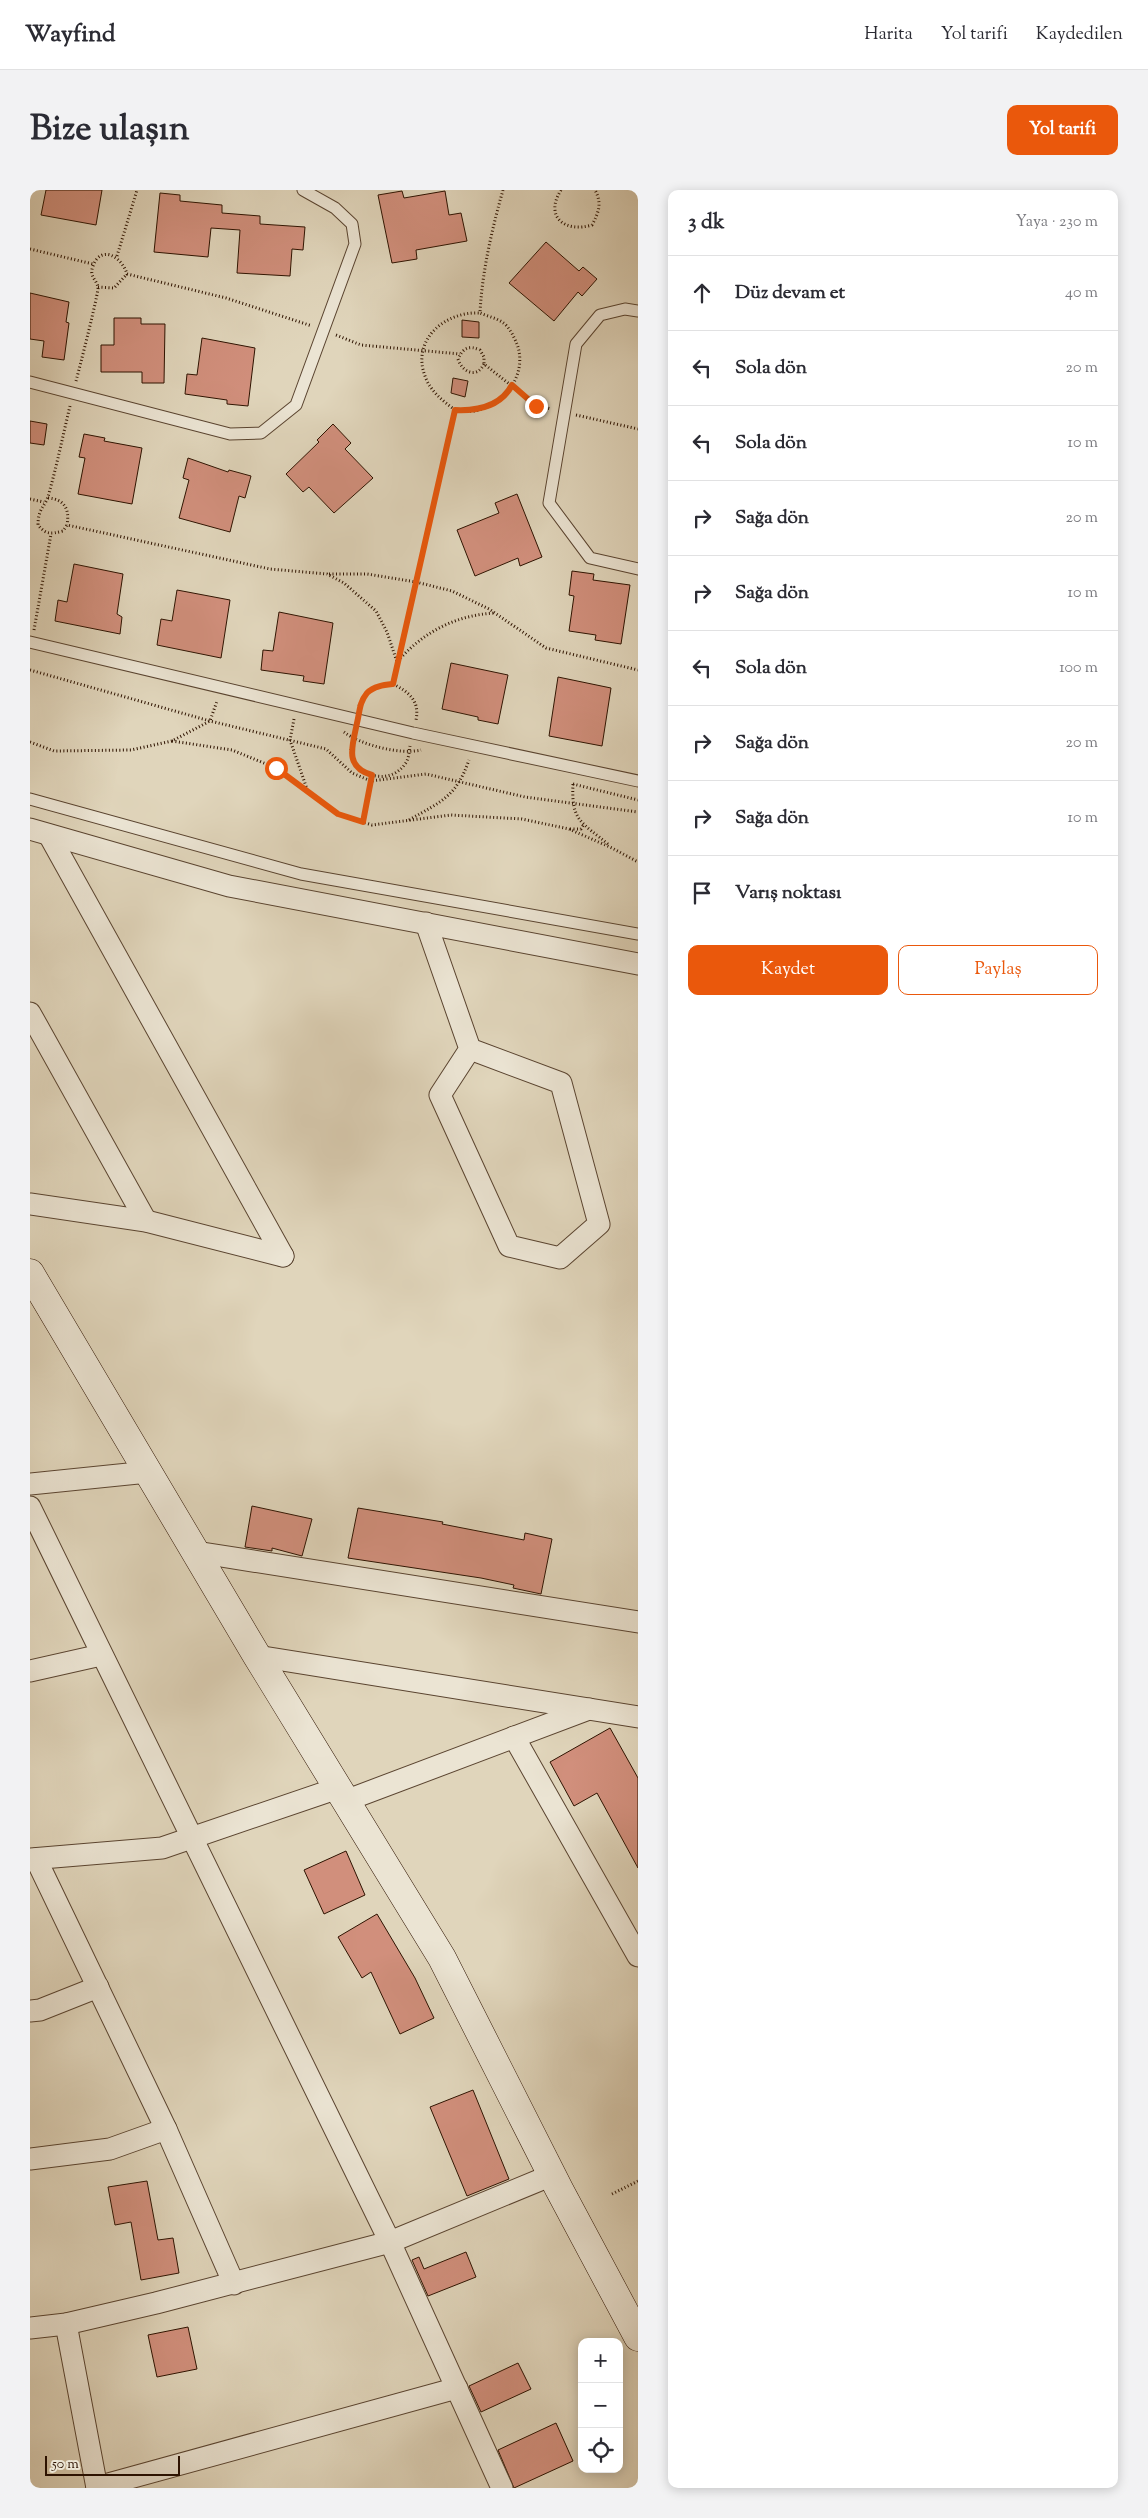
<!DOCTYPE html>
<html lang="tr">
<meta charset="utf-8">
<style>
:root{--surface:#fff;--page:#f2f2f3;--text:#2b2b33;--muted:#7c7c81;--line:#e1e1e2;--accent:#ea580c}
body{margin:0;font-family:"Sorts Mill Goudy",serif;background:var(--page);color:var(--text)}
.controls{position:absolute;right:15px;bottom:15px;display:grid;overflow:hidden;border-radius:10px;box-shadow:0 2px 12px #0003}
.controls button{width:45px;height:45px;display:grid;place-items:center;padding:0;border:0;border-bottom:1px solid var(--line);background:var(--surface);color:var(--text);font:25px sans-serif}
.scale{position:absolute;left:15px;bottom:12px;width:135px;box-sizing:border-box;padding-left:5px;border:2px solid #2e1301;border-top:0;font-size:14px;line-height:18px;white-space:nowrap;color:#2e1301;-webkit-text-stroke:4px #ebe4d3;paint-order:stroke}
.stop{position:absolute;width:15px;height:15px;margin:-11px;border:4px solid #ea580c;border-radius:50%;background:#fff}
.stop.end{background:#ea580c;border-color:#fff;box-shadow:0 1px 5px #0008}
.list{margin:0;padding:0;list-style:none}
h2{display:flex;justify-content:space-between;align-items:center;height:65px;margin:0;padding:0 20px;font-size:21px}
h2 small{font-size:16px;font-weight:400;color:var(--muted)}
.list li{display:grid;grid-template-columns:32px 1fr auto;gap:15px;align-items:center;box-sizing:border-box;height:75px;padding:0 20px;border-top:1px solid var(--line)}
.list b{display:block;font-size:19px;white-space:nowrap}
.list em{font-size:16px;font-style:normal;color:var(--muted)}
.actions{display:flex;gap:10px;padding:15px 20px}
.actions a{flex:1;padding:11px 0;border:1px solid var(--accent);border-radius:10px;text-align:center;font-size:18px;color:var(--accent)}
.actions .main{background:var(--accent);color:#fff}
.icon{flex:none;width:28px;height:28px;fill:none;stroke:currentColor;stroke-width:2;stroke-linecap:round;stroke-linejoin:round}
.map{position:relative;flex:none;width:608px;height:2298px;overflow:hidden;border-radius:10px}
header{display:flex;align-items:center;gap:30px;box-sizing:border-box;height:70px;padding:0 25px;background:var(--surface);border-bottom:1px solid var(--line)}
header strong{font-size:24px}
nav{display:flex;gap:28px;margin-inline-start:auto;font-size:18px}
.intro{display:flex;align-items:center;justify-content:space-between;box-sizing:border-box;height:120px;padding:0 30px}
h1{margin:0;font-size:35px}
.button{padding:12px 22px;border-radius:10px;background:var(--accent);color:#fff;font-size:18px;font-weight:700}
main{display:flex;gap:30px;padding:0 30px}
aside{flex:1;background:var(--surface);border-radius:10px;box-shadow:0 2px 12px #0003}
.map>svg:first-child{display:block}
.building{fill:#d18f7c;stroke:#2e1301}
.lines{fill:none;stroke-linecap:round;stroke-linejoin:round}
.service-casing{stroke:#5a4430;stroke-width:13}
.minor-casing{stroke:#5a4430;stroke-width:23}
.secondary-casing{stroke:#2e1301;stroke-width:29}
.path{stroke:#2e1301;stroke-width:3;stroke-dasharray:1 2.5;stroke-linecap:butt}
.service{stroke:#ebe4d3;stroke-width:11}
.minor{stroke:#ebe4d3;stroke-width:21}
.secondary{stroke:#ebe4d3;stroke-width:28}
.route{stroke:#ea580c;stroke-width:6}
</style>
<header>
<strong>Wayfind</strong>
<nav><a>Harita</a><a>Yol tarifi</a><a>Kaydedilen</a></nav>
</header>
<div class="intro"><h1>Bize ulaşın</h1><a class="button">Yol tarifi</a></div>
<main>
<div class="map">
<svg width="608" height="2298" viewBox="0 0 608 2298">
<rect width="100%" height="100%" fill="#e0d5bb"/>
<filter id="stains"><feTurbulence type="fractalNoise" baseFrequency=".004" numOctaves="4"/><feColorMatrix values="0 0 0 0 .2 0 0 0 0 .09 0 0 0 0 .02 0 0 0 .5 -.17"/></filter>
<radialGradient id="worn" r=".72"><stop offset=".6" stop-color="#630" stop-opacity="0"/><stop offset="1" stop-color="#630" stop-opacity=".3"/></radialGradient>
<g class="building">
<path d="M16,0H72L66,35L11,25Z"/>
<path d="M372,1L374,8L415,1L419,25L431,23L437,51L386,60L387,69L362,73L348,5Z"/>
<path d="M130,3L150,5V11L192,15V23L230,26V34L275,37L273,60L262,59L260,86L207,83L210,40L181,38L178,67L124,62Z"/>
<path d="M516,52L549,81L553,77L567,89L552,106L548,102L524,131L479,93Z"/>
<path d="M0,103L39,112L36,132L39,133L34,170L12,167L14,151L0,149Z"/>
<path d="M84,128H111V134H135L134,193H112V182H71V155H84Z"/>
<path d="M432,130L449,132V148L432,147Z"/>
<path d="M172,148L225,158L218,216L197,214V210L155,204L157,184L167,185Z"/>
<path d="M423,188L438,191L435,207L421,203Z"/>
<path d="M0,231L17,234L14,255L0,253Z"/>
<path d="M303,234L321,253L315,259L343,288L304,323L279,297L273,302L256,284L289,252L287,250Z"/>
<path d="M54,244L75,248L74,251L112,258L102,314L48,304L55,268L49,267Z"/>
<path d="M158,268L198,282L199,280L221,286L215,308L209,306L200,342L149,328L159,290L153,288Z"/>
<path d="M487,304L512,367L490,376L488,368L445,386L427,340L469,323L465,313Z"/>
<path d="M44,374L93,384L87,424L92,427L90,444L25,431L28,410L37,412Z"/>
<path d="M542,381L564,384L563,390L600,395L591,454L565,450L566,445L539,441L544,406L539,405Z"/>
<path d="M147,400L200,410L191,468L127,455L131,429L142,431Z"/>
<path d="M249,422L303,433L294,494L273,491L274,486L231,480L233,460L243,461Z"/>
<path d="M421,473L478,485L468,534L448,530V527L412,519Z"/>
<path d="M528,487L581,498L572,556L519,546Z"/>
<path d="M222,1316L282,1329L272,1366L242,1358V1361L215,1357Z"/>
<path d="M328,1318L413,1332L412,1334L494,1350L495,1343L522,1349L511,1404L483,1398L484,1395L451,1388L318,1368Z"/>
<path d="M580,1538L608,1588V1678L567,1603L544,1616L520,1572Z"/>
<path d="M316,1661L335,1705L294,1724L274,1680Z"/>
<path d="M347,1724L385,1788L404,1828L370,1844L341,1782L332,1788L308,1747Z"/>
<path d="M443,1900L479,1989L437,2006L400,1917Z"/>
<path d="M117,1991L128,2050L143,2048L149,2083L111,2090L101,2032L85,2035L78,1997Z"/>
<path d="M436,2062L446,2087L398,2106L382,2070L389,2067L394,2079Z"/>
<path d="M158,2137L167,2179L127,2187L118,2145Z"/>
<path d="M488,2173L501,2199L451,2222L439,2196Z"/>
<path d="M526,2233L543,2271L484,2298L468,2260Z"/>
</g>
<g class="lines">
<g class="service-casing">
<g id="service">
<path d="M608,121L595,119L570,125L546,154L519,313L560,368L608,379"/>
<path d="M0,192L200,244L231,243L266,215L325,54L322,34L305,18L273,0"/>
<path d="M0,452L383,543L608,591"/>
<path d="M0,609L271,684L608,744"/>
</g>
</g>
<g class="minor-casing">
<g id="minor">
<path d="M0,639L199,696L608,774"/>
<path d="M19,645L253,1066"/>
<path d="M396,733L440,859L531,893L569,1034L530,1068L479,1056L410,905L440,859"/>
<path d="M0,823L116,1031"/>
<path d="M0,1014L116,1031L253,1066"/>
<path d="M0,1294L118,1282"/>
<path d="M0,1317L360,2052L472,2298"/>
<path d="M166,1362L608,1432"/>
<path d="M227,1466L608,1527"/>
<path d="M0,1481L71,1465"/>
<path d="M484,1547L608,1766"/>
<path d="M315,1611L559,1519"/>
<path d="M0,1669L132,1658L308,1598"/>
<path d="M6,1669L136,1939L204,2094"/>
<path d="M0,1821L10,1820L68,1797"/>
<path d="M0,1969L80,1959L136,1939"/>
<path d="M36,2134L67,2298"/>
<path d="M0,2138L36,2134L126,2113L360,2052L522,1985"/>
<path d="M67,2297L427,2198"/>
</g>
</g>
<g class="secondary-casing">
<path id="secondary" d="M0,1083L227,1466L412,1768L529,1999L608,2147"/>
</g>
<g class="path">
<path d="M473,0C462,39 452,82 450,123C457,126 466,128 472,132C479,136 484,147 487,154C498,184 475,215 445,221C439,222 431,220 425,220L386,392L422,401L459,419L516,458L608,480"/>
<path d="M531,0C514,27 535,43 562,35C569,22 572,13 565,0"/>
<path d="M0,59L63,74"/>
<path d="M87,66L107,0"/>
<path d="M68,97L84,98L97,84"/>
<path d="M306,145L331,155L430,164"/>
<path d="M454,174C447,189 432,182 428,169C433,158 439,155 450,160L454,167V174L506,215L521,219"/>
<path d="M46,191C49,180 69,102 68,97C66,89 59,86 63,76C71,54 92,67 97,84L196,108L282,136"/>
<path d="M40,216C33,245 27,275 19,303C16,317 8,317 8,335C16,345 21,344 33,341L37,335L240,379L297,384L314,393L346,421L357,442L367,472L363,494C379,502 390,511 386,530"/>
<path d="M425,220C413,211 400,201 395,186C381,149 416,121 450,123"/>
<path d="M546,225L608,239"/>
<path d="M18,308C34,309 40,319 37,335"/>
<path d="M0,309L14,312"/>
<path d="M299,384H337L386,392L367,472C393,442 426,425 465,423"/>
<path d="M4,440L21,344"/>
<path d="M0,480L180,531L296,559L322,583L341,591L396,584L495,607L608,622"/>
<path d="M329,516C334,500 348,496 363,494"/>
<path d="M264,529L260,550L277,599"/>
<path d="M314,542C331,555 370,565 391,560"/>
<path d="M325,542C324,548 321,555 321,561C324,587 360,596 375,574C379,569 379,562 380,556"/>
<path d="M142,551L202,560L246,578L308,624L342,635L421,625L492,629L539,639L582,658L608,672"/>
<path d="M0,552L24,561L101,560L142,551L180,531L187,511"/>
<path d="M543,594L608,610"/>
<path d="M543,594C541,632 552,632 579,655"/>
<path d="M379,630C412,611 426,607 439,570"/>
<path d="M333,632L342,585"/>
<path d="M540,639H551L554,634"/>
<path d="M582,2004L608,1991"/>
</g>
<use href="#service" class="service"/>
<use href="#minor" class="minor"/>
<use href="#secondary" class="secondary"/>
</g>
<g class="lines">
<path class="route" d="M246,578L308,624L333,632L342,585C313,577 323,554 327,533C330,521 329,513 337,503C344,496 354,495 363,494L425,220C447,221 471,216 482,195L506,216"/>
</g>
<rect width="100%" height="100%" filter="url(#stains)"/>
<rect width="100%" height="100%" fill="url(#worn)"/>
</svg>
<div class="controls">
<button>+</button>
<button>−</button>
<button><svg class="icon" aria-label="locate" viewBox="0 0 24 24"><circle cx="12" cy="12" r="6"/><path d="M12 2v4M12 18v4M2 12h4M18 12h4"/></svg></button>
</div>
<div class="scale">50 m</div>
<div class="stop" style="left:246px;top:578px"></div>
<div class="stop end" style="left:506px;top:216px"></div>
</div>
<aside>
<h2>3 dk<small>Yaya · 230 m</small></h2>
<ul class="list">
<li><svg class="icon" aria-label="ahead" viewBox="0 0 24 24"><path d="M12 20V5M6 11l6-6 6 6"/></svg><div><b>Düz devam et</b></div><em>40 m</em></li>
<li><svg class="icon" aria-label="left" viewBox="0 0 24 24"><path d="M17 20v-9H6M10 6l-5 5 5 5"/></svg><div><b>Sola dön</b></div><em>20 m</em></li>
<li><svg class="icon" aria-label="left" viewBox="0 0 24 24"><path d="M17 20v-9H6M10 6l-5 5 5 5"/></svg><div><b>Sola dön</b></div><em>10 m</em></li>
<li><svg class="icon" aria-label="right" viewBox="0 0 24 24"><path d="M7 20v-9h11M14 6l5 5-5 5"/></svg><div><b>Sağa dön</b></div><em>20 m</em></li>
<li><svg class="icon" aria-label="right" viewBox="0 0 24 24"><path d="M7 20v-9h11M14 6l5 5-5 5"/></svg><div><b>Sağa dön</b></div><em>10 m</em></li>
<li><svg class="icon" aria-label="left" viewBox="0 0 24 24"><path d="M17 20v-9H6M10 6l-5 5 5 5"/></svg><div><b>Sola dön</b></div><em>100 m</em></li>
<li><svg class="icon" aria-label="right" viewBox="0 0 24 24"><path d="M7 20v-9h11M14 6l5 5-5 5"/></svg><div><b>Sağa dön</b></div><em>20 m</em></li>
<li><svg class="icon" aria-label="right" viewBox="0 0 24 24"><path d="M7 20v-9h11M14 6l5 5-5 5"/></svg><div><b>Sağa dön</b></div><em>10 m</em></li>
<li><svg class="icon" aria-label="arrive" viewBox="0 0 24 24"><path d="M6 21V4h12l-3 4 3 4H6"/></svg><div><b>Varış noktası</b></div></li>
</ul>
<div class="actions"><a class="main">Kaydet</a><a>Paylaş</a></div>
</aside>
</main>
